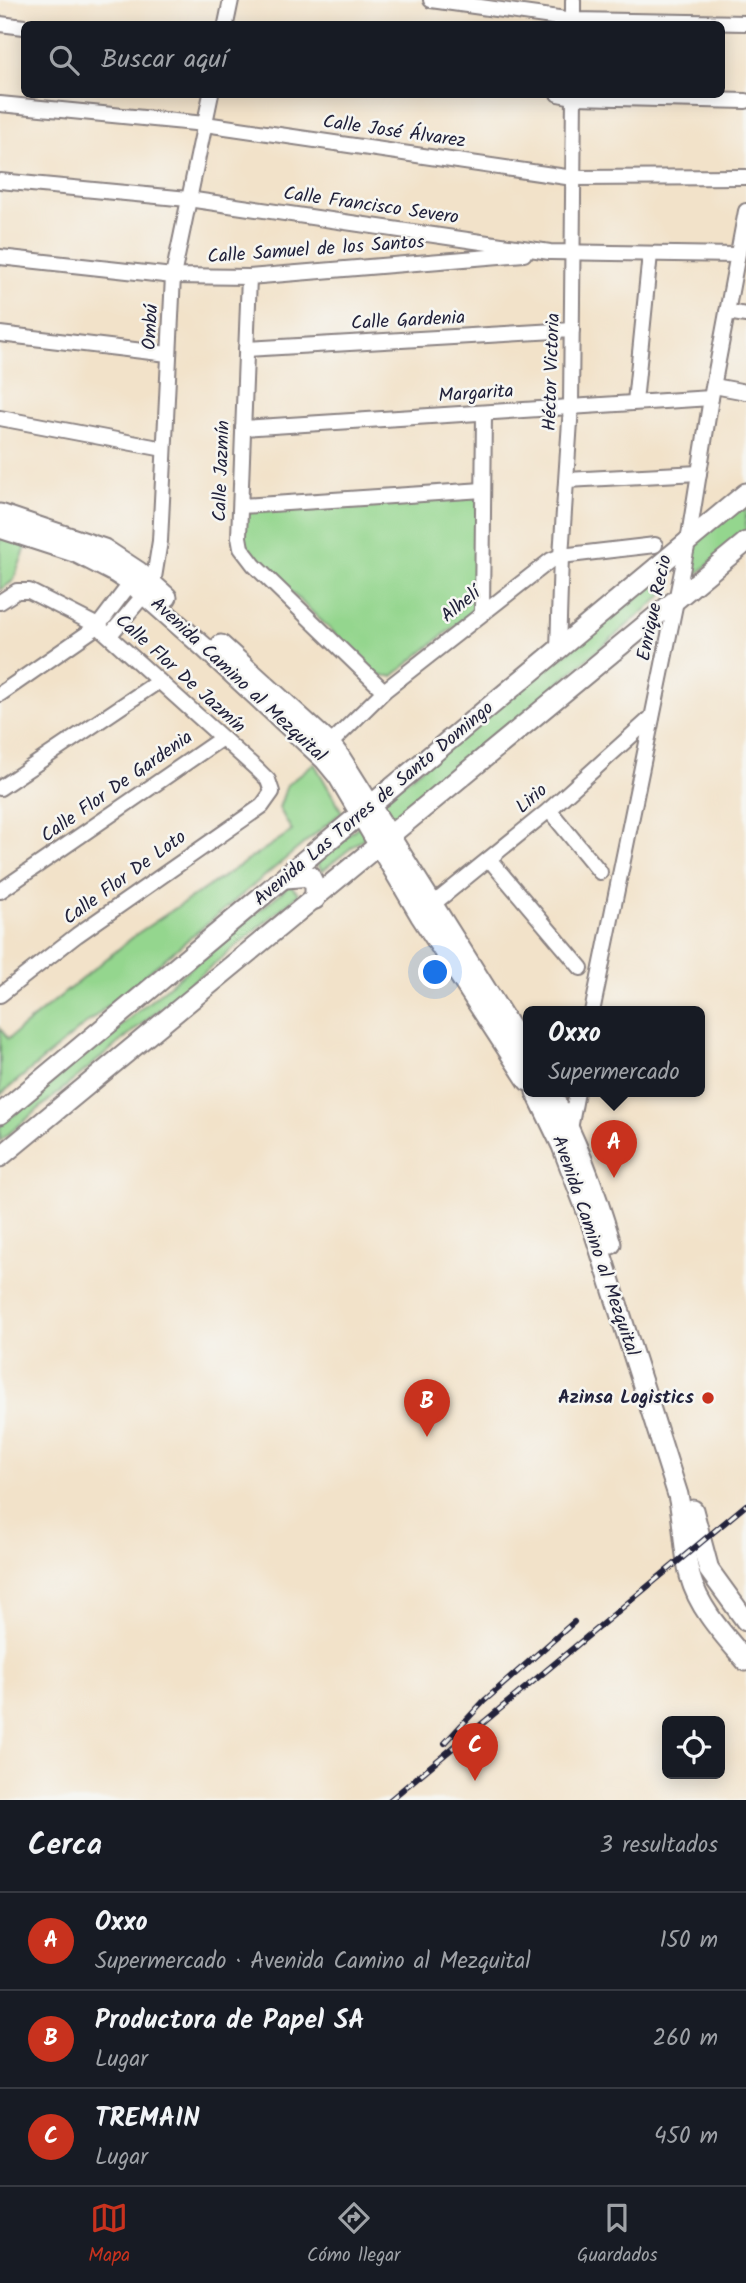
<!DOCTYPE html>
<html lang="es">
<meta charset="utf-8">
<style>
:root{--surface:#171b24;--page:#242831;--text:#f1f3f6;--muted:#9ea1a6;--line:#363941;--accent:#c8321e}
body{margin:0;font-family:Kalam,sans-serif;background:var(--page);color:var(--text)}
.controls{position:absolute;right:21px;bottom:21px;display:grid;overflow:hidden;border-radius:10px;box-shadow:0 4px 18px #0003}
.controls button{width:63px;height:63px;display:grid;place-items:center;padding:0;border:0;border-bottom:2px solid var(--line);background:var(--surface);color:var(--text);font:35px sans-serif}
.you{position:absolute;left:436px;top:973px;width:24px;height:24px;margin:-18px;border:5px solid #fff;border-radius:50%;background:#1a73e8;box-shadow:0 0 0 10px #1a73e833}
.badge{display:grid;place-items:center;width:46px;height:46px;border-radius:50%;background:var(--accent);color:#fff;font-size:23px;font-weight:700}
.pin{position:absolute;translate:-50% -58px;filter:drop-shadow(0 2px 4px #0008)}
.pin::after{content:'';position:absolute;top:37px;width:24px;height:21px;background:inherit;clip-path:polygon(0 0,100% 0,50% 100%)}
.popup{position:absolute;left:523px;top:1006px;width:182px;height:91px;box-sizing:border-box;display:grid;place-content:center;border-radius:10px;background:var(--surface);filter:drop-shadow(0 2px 5px #0005);font-size:23px;white-space:nowrap;color:var(--muted)}
.popup b{font-size:26px;color:var(--text)}
.popup::after{content:'';position:absolute;left:50%;top:100%;margin-left:-14px;border:14px solid transparent;border-top-color:var(--surface)}
.list{margin:0;padding:0;list-style:none}
h2{display:flex;justify-content:space-between;align-items:center;height:91px;margin:0;padding:0 28px;font-size:30px}
h2 small{font-size:23px;font-weight:400;color:var(--muted)}
.list li{display:grid;grid-template-columns:46px 1fr auto;gap:21px;align-items:center;box-sizing:border-box;height:98px;padding:0 28px;border-top:2px solid var(--line)}
.list b{display:block;font-size:26px;white-space:nowrap}
.list p{margin:0;font-size:23px;white-space:nowrap;color:var(--muted)}
.list em{font-size:23px;font-style:normal;color:var(--muted)}
.icon{flex:none;width:38px;height:38px;fill:none;stroke:currentColor;stroke-width:2;stroke-linecap:round;stroke-linejoin:round}
.map{position:relative;flex:none;width:746px;height:1800px;overflow:hidden}
.search{position:absolute;background:var(--surface);box-shadow:0 4px 18px #0003;left:21px;right:21px;top:21px;height:77px;display:flex;align-items:center;gap:18px;box-sizing:border-box;padding:0 24px;border-radius:10px;color:var(--muted);font-size:26px}
.sheet{height:385px;background:var(--surface)}
nav{display:flex;justify-content:space-around;align-items:center;box-sizing:border-box;height:98px;border-top:2px solid var(--line);background:var(--surface);font-size:19px;color:var(--muted)}
nav a{display:grid;justify-items:center;gap:4px}
nav .on{color:var(--accent)}
.map>svg:first-child{display:block}
.green{fill:#94d68e;stroke:#5b7c64;stroke-width:2}
.lines{fill:none;stroke-linecap:round;stroke-linejoin:round}
.street-casing{stroke:#8a8282;stroke-width:18}
.secondary-casing{stroke:#8a8282;stroke-width:23}
.street{stroke:#fff;stroke-width:14}
.secondary{stroke:#fff;stroke-width:19}
.rail-casing{stroke:#22223b;stroke-width:6}
.rail{stroke:#f6f6f2;stroke-width:3.5;stroke-dasharray:10;stroke-linecap:butt}
.poi-dot{fill:#c8321e;stroke:#f6f6f2;stroke-width:2.5}
.labels{text-anchor:middle;dominant-baseline:central;stroke-width:5;stroke-linejoin:round;paint-order:stroke}
.street-label{font-size:19px;fill:#22223b;stroke:#f6f6f2}
.poi-label{font-size:19px;font-weight:bold;fill:#22223b;stroke:#f6f6f2;text-anchor:end}
</style>
<div class="map">
<svg width="746" height="1800" viewBox="0 0 746 1800">
<rect width="100%" height="100%" fill="#f6f6f2"/>
<filter id="ink" filterUnits="userSpaceOnUse"><feTurbulence type="fractalNoise" baseFrequency=".0143" numOctaves="2"/><feDisplacementMap in="SourceGraphic" scale="14" xChannelSelector="R" yChannelSelector="G"/><feConvolveMatrix kernelMatrix="1 2 1 2 8 2 1 2 1" color-interpolation-filters="sRGB"/></filter>
<filter id="wash" filterUnits="userSpaceOnUse"><feTurbulence type="fractalNoise" baseFrequency=".00686" numOctaves="4" result="noise"/><feDisplacementMap in="SourceGraphic" scale="28" xChannelSelector="R" yChannelSelector="G"/><feGaussianBlur stdDeviation="1.57" result="paint"/><feColorMatrix in="noise" values="0 0 0 0 0 0 0 0 0 0 0 0 0 0 0 0 0 1.4 0 .05"/><feComposite in="paint" operator="in"/></filter>
<g filter="url(#wash)">
<rect width="100%" height="100%" fill="#f2e2c9"/>
<g class="green">
<path d="M472,493L478,500L475,605L472,612L393,676H379L248,551L243,540L245,512Z"/>
<path d="M746,498V533L684,585L694,543Z"/>
<path d="M0,535L28,542L13,581L0,590Z"/>
<path d="M667,574L662,596L391,824L379,802Z"/>
<path d="M314,763L342,812L0,1095V1028L8,1039L138,933L292,831L279,808L287,785Z"/>
<path d="M361,824L366,836L322,871L316,862Z"/>
<path d="M290,885L299,894L0,1141V1126Z"/>
</g>
</g>
<g filter="url(#ink)">
<g class="lines">
<g class="street-casing">
<g id="street">
<path d="M431,0L573,20L746,23"/>
<path d="M573,0V24"/>
<path d="M0,24L24,27"/>
<path d="M226,24L231,0"/>
<path d="M558,94L574,97L746,101"/>
<path d="M0,104L205,124L573,178L746,177"/>
<path d="M0,181L188,199L550,252L737,255"/>
<path d="M0,257L173,276L249,277L524,254"/>
<path d="M249,277L239,537L241,548L254,565L384,691"/>
<path d="M727,312L746,315"/>
<path d="M0,334L168,354"/>
<path d="M246,349L572,330"/>
<path d="M714,386L746,392"/>
<path d="M635,402L650,254"/>
<path d="M0,418L164,449"/>
<path d="M243,428L711,398"/>
<path d="M567,480L699,473"/>
<path d="M241,506L483,490"/>
<path d="M0,602L17,591H29L98,626L259,771L268,780L272,792L262,806L77,935L0,995"/>
<path d="M482,612L484,413"/>
<path d="M110,635L153,584L160,541L173,276L211,94"/>
<path d="M558,650L561,556L571,406L574,94"/>
<path d="M0,694L98,626L136,576"/>
<path d="M325,749L384,691L551,560L561,556L655,545"/>
<path d="M0,788L159,681"/>
<path d="M549,810L600,872"/>
<path d="M489,859L581,968"/>
<path d="M0,891L222,738"/>
<path d="M432,905L549,810L652,717"/>
<path d="M592,1012L688,542L711,398L746,211"/>
<path d="M567,1131L570,1129L577,1092"/>
</g>
</g>
<g class="secondary-casing">
<g id="secondary">
<path d="M0,514L104,549L139,572L167,597"/>
<path d="M0,528L77,553L116,573L131,583L205,648L324,759L338,776L420,915L528,1081"/>
<path d="M221,645L330,744L340,757L528,1056"/>
<path d="M286,878L310,876L315,886V899"/>
<path d="M536,1092L562,1146L591,1222L678,1495C684,1522 683,1549 690,1576C699,1609 724,1635 746,1661"/>
<path d="M551,1093C577,1141 596,1192 611,1244"/>
<path d="M0,1114L746,493"/>
<path d="M0,1157L746,542"/>
<path d="M693,1510L709,1570L746,1621"/>
</g>
</g>
<use href="#street" class="street"/>
<use href="#secondary" class="secondary"/>
<g class="rail-casing">
<g id="rail">
<path d="M445,1743L484,1701L574,1622"/>
<path d="M390,1800L746,1505"/>
</g>
</g>
<use href="#rail" class="rail"/>
</g>
</g>
<circle class="poi-dot" cx="708" cy="1398" r="7"/>
<g class="labels">
<g class="street-label">
<text transform="translate(394 132) rotate(8)">Calle José Álvarez</text>
<text transform="translate(371 206) rotate(8)">Calle Francisco Severo</text>
<text transform="translate(316 250) rotate(-4)">Calle Samuel de los Santos</text>
<text transform="translate(408 321) rotate(-3)">Calle Gardenia</text>
<text transform="translate(151 327) rotate(-87)">Ombú</text>
<text transform="translate(552 372) rotate(-88)">Héctor Victoria</text>
<text transform="translate(476 394) rotate(-4)">Margarita</text>
<text transform="translate(222 471) rotate(-88)">Calle Jazmín</text>
<text transform="translate(461 605) rotate(-39)">Alhelí</text>
<text transform="translate(655 608) rotate(-78)">Enrique Recio</text>
<text transform="translate(180 674) rotate(42)">Calle Flor De Jazmín</text>
<text transform="translate(238 680) rotate(43)">Avenida Camino al Mezquital</text>
<text transform="translate(117 787) rotate(-35)">Calle Flor De Gardenia</text>
<text transform="translate(532 799) rotate(-41)">Lirio</text>
<text transform="translate(374 804) rotate(-40)">Avenida Las Torres de Santo Domingo</text>
<text transform="translate(125 878) rotate(-36)">Calle Flor De Loto</text>
<text transform="translate(595 1246) rotate(71)">Avenida Camino al Mezquital</text>
</g>
<g class="poi-label">
<text x="694" y="1398">Azinsa Logistics</text>
</g>
</g>
</svg>
<div class="controls">
<button><svg class="icon" aria-label="locate" viewBox="0 0 24 24"><circle cx="12" cy="12" r="6"/><path d="M12 2v4M12 18v4M2 12h4M18 12h4"/></svg></button>
</div>
<div class="you"></div>
<div class="pin badge" style="left:614px;top:1178px">A</div>
<div class="popup"><b>Oxxo</b>Supermercado</div>
<div class="pin badge" style="left:427px;top:1437px">B</div>
<div class="pin badge" style="left:475px;top:1781px">C</div>
<div class="search"><svg class="icon" aria-label="search" viewBox="0 0 24 24"><circle cx="10" cy="10" r="6"/><path d="M15 15l6 6"/></svg>Buscar aquí</div>
</div>
<section class="sheet">
<h2>Cerca<small>3 resultados</small></h2>
<ul class="list">
<li><span class="badge">A</span><div><b>Oxxo</b><p>Supermercado · Avenida Camino al Mezquital</p></div><em>150 m</em></li>
<li><span class="badge">B</span><div><b>Productora de Papel SA</b><p>Lugar</p></div><em>260 m</em></li>
<li><span class="badge">C</span><div><b>TREMAIN</b><p>Lugar</p></div><em>450 m</em></li>
</ul>
</section>
<nav>
<a class="on"><svg class="icon" aria-label="map" viewBox="0 0 24 24"><path d="M3 6l6-2 6 2 6-2v14l-6 2-6-2-6 2zM9 4v14M15 6v14"/></svg>Mapa</a>
<a><svg class="icon" aria-label="directions" viewBox="0 0 24 24"><path d="M12 3l9 9-9 9-9-9zM9 14v-3h6M13 9l2 2-2 2"/></svg>Cómo llegar</a>
<a><svg class="icon" aria-label="saved" viewBox="0 0 24 24"><path d="M7 4h10v16l-5-4-5 4z"/></svg>Guardados</a>
</nav>
